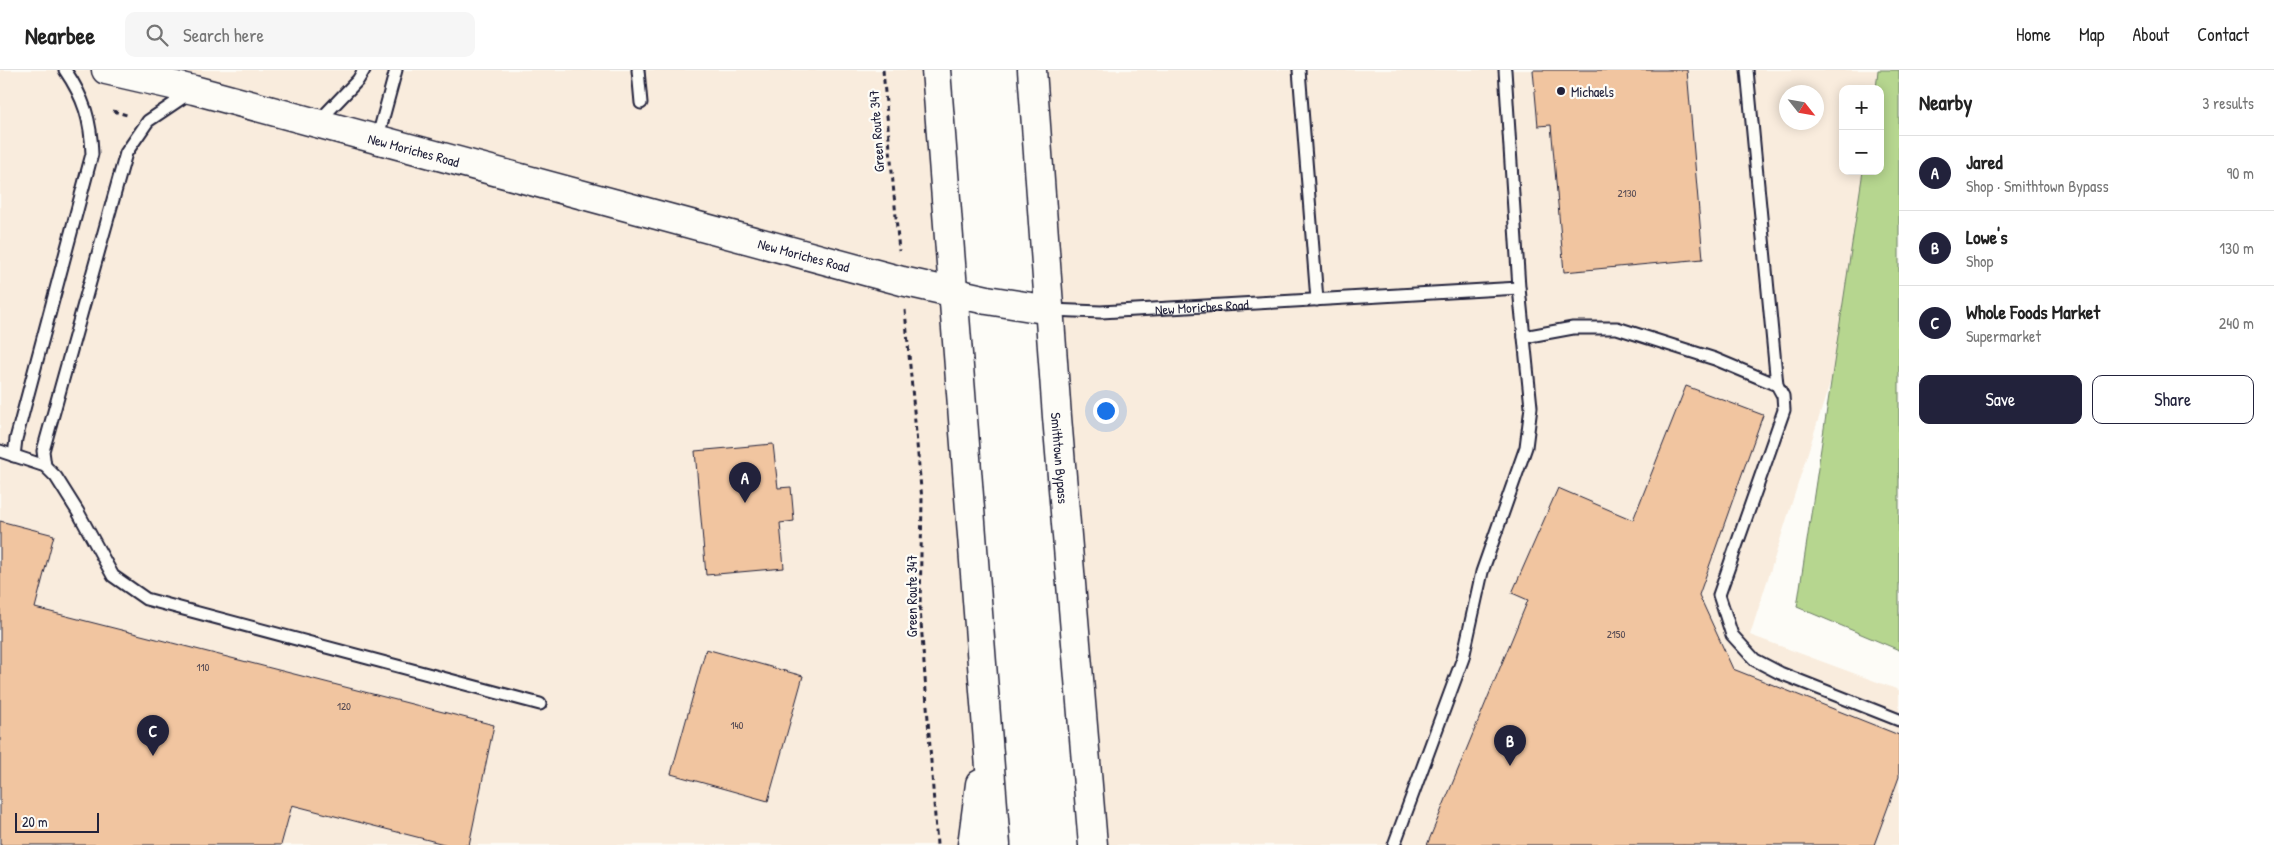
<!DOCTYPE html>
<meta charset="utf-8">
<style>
:root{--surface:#fff;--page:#f6f6f6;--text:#222;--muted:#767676;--line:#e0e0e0;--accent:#22223b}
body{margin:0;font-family:"Patrick Hand",sans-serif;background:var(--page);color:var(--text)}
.controls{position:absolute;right:15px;top:15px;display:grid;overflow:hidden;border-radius:10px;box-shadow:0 2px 12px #0003}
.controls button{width:45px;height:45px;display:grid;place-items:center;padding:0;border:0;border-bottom:1px solid var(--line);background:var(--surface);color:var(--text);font:25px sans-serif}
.compass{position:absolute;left:1779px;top:15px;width:45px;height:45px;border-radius:50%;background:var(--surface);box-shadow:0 2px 12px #0003;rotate:121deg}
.scale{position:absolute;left:15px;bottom:12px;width:84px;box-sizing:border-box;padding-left:5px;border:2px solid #22223b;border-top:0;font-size:14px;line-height:18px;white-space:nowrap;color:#22223b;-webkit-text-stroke:4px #fdfcf7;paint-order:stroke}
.you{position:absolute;left:1105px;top:340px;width:18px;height:18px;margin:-12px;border:4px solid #fff;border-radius:50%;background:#1a73e8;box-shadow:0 0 0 8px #1a73e833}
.badge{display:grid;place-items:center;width:32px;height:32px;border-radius:50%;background:var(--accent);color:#fff;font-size:16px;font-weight:700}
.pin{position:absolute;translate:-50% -41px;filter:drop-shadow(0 1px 2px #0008)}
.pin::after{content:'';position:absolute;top:26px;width:18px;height:15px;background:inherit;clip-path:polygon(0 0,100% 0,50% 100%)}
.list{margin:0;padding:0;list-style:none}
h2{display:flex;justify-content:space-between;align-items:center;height:65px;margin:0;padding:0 20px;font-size:21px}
h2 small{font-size:16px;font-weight:400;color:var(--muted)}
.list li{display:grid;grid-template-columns:32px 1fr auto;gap:15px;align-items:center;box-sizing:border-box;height:75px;padding:0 20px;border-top:1px solid var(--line)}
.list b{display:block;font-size:19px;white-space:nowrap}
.list p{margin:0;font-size:16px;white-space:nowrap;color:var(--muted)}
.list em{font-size:16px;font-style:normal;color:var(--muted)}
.actions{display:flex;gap:10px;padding:15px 20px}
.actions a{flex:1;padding:11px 0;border:1px solid var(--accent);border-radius:10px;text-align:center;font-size:18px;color:var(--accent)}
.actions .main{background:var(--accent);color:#fff}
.icon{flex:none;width:28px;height:28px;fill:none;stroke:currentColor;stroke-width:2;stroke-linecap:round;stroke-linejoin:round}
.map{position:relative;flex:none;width:1899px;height:775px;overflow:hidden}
header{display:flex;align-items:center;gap:30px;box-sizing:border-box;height:70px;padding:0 25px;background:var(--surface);border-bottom:1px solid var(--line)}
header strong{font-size:24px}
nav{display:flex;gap:28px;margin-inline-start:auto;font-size:18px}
.search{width:350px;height:45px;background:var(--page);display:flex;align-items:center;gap:12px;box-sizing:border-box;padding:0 18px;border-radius:10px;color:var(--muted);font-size:19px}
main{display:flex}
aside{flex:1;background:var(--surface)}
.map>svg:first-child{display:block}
.built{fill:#f9ecdd;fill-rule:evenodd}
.green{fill:#b6d68f;stroke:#6c7c65}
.building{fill:#f1c5a0;stroke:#22223b}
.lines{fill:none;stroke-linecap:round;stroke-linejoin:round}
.lane-casing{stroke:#22223b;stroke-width:15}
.secondary-casing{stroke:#22223b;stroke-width:31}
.highway-casing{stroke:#22223b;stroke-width:31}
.path{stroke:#22223b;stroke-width:3;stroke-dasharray:5 4;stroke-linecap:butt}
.lane{stroke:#fdfcf7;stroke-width:11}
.secondary{stroke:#fdfcf7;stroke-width:28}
.highway{stroke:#fdfcf7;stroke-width:28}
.poi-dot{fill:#22223b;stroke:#fdfcf7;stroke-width:2}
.labels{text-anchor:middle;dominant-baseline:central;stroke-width:4.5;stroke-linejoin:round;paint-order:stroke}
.number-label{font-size:11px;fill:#564b54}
.poi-label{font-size:14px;fill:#22223b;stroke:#fdfcf7;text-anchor:start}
.street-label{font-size:14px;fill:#22223b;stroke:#fdfcf7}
</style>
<header>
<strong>Nearbee</strong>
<div class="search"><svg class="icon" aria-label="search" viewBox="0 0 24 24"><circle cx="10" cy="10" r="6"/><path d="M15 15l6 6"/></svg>Search here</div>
<nav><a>Home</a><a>Map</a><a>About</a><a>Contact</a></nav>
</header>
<main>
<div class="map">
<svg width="1899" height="775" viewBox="0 0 1899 775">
<rect width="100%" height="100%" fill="#fdfcf7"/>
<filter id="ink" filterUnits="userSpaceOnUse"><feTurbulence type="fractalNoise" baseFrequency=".02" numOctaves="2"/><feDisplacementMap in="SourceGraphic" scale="10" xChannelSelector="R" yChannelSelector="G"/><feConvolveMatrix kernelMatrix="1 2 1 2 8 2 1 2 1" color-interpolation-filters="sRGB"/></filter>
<g filter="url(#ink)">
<g class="built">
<path d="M0,0H936L996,775H0Z"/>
<path d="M1032,0H1899V95L1750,565L1899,620V775H1093ZM1843,19H1880V101H1843ZM1786,22H1816V52H1786Z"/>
</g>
<path class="green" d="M1878,0H1899V580L1797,537L1863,101H1880V19H1876Z"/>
<g class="building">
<path d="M1533,0H1687L1703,189L1564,202L1551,55L1538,56Z"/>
<path d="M1686,316L1763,345L1699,525L1733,599L1899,665V707L1874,775H1427L1528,530L1512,523L1558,418L1633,450Z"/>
<path d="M773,374L778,418L791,417L794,451L780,453L784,498L706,505L695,381Z"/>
<path d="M0,451L54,465L35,538L494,655L469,775H448L292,735L281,775H0Z"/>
<path d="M706,579L803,606L768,731L671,704Z"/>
</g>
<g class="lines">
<g class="lane-casing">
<g id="lane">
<path d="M638,0L641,33"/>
<path d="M1299,0L1317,230"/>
<path d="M1747,0L1777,315"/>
<path d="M317,53L358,10L364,0"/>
<path d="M377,70L396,0"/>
<path id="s1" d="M1050,240L1101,242L1519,218"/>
<path d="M1524,267L1573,258H1617L1715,289L1777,315L1783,326L1784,340L1719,525L1732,565L1755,590L1780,603L1899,650"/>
<path d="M0,381L45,396L56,407L78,442L113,506L146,529L540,634"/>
<path d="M14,386L16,369L92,84C91,50 84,28 65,0"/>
<path d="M45,396L43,381L126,83L148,51L191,22"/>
<path d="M1394,775L1463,588L1482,502L1526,377L1531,337L1519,218L1505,0"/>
</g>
</g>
<g class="secondary-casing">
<g id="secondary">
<path id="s2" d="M106,0L194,20L902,211L987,230L1050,240"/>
</g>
</g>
<g class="highway-casing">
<g id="highway">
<path d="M936,0L996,775"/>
<path id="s3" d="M1032,0L1057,347L1093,775"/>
<path d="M972,775L980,714"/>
</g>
</g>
<g class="path">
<path d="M883,0L899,181"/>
<path d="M113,41L127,45"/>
<path d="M905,240L922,430L920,538L937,775"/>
</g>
<use href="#lane" class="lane"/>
<use href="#secondary" class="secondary"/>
<use href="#highway" class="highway"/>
</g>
</g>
<circle class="poi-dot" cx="1561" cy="21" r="5"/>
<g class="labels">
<g class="number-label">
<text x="1627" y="123">2130</text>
<text x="1616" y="564">2150</text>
<text x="203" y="597">110</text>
<text x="344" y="636">120</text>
<text x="737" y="655">140</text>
</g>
<g class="poi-label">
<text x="1571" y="21">Michaels</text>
</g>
<g class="street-label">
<text transform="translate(876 61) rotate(-94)">Green Route 347</text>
<text stroke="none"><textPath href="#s2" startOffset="318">New Moriches Road</textPath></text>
<text stroke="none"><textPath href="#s2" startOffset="722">New Moriches Road</textPath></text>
<text stroke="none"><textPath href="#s1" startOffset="152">New Moriches Road</textPath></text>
<text stroke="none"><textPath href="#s3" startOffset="389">Smithtown Bypass</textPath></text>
<text transform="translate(911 526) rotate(-90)">Green Route 347</text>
</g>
</g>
</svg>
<div class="controls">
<button>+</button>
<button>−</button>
</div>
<svg class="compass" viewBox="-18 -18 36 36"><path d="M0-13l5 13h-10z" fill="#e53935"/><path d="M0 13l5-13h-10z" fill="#767676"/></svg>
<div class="scale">20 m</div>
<div class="you"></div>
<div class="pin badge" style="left:745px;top:433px">A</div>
<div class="pin badge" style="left:1510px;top:696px">B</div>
<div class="pin badge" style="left:153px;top:686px">C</div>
</div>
<aside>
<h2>Nearby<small>3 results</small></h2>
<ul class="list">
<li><span class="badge">A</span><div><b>Jared</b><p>Shop · Smithtown Bypass</p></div><em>90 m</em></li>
<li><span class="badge">B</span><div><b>Lowe's</b><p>Shop</p></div><em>130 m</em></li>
<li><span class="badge">C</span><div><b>Whole Foods Market</b><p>Supermarket</p></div><em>240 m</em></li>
</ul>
<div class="actions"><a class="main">Save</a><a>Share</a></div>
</aside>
</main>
